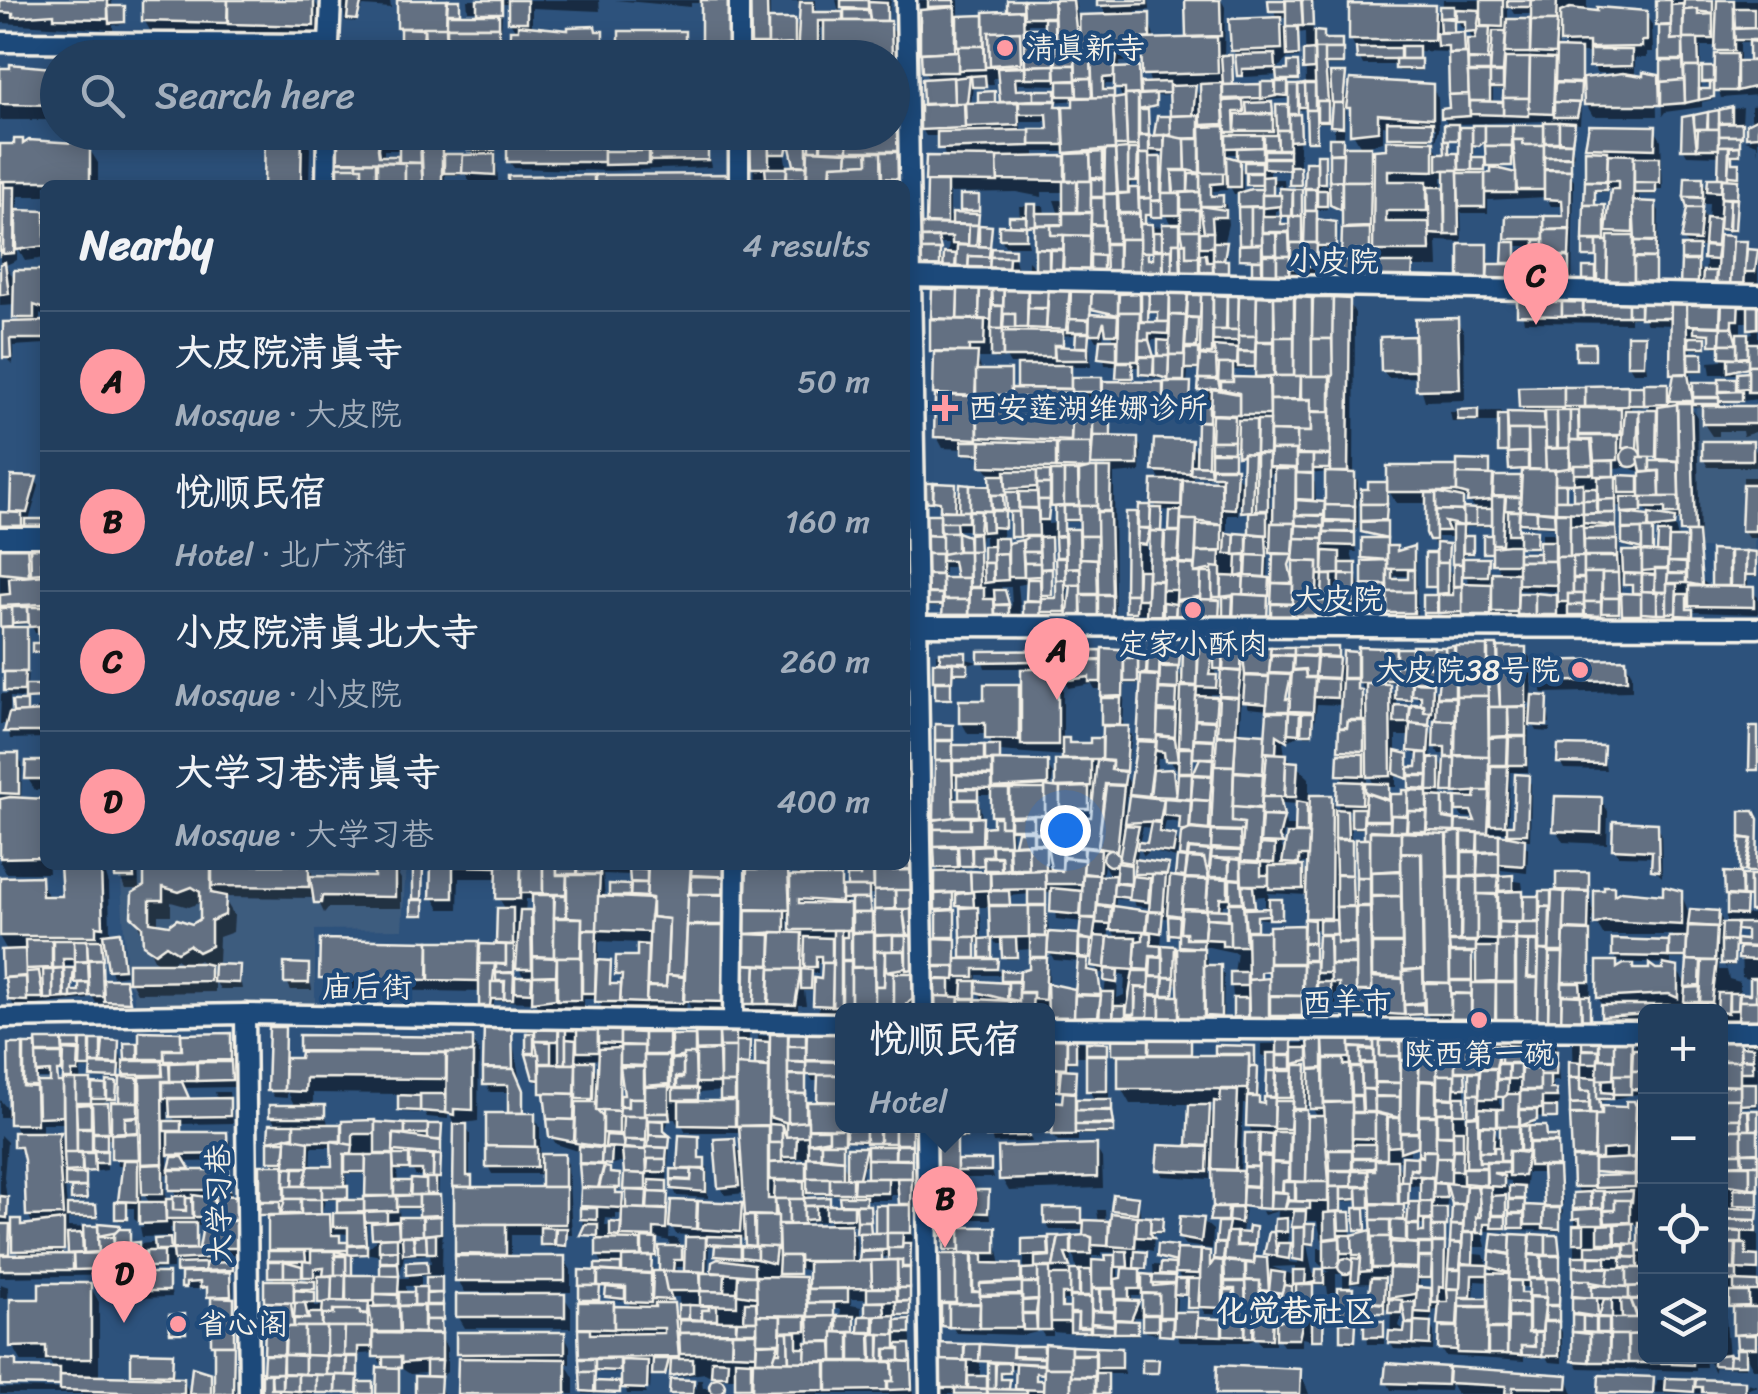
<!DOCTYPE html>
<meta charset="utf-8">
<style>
:root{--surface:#223e5d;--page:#2e4966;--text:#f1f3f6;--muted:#a2aebc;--line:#3f5772;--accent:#ff9aa2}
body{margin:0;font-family:Sriracha,"LXGW WenKai TC",sans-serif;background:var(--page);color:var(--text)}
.controls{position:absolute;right:30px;bottom:30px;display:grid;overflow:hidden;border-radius:15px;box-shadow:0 5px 25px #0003}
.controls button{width:90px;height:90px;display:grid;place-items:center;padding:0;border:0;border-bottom:2px solid var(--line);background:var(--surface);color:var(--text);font:50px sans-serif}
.you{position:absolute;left:1065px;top:830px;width:35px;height:35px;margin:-25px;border:8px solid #fff;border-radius:50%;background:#1a73e8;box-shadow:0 0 0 15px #1a73e833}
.badge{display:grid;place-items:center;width:65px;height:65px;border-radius:50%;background:var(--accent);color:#111;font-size:32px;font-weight:700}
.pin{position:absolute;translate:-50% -82px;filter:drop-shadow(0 2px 5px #0008)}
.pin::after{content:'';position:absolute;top:52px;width:35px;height:30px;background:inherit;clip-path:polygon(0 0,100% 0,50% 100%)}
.popup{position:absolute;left:835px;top:1003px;width:220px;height:130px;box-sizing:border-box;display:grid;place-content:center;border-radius:15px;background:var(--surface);filter:drop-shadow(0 2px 8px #0005);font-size:32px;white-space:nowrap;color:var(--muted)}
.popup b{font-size:38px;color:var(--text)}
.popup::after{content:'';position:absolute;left:50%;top:100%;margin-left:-20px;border:20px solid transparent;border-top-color:var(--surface)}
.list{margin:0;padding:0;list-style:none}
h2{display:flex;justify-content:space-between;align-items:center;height:130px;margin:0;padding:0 40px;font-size:42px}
h2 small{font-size:32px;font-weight:400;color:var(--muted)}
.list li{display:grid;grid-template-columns:65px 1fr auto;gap:30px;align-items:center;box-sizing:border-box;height:140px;padding:0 40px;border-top:2px solid var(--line)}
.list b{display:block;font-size:38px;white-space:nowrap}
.list p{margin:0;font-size:32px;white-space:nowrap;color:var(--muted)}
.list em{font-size:32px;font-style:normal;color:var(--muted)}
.icon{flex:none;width:55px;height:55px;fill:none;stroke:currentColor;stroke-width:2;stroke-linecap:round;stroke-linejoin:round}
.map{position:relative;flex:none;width:1758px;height:1394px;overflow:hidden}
.search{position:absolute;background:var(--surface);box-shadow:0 5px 25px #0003;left:40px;top:40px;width:870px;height:110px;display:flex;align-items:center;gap:25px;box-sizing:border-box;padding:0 35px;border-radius:55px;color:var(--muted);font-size:38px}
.panel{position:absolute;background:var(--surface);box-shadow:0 5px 25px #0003;left:40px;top:180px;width:870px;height:690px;border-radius:15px}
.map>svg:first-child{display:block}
.built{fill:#3d5b7e}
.shadow{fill:#0007;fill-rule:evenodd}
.building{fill:#637082;stroke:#f4f1e8;stroke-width:2.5;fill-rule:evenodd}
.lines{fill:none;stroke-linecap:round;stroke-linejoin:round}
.minor-casing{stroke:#f4f1e8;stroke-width:25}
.minor{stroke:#1f4a7a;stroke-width:18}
.poi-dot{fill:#ff9aa2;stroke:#1f4a7a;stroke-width:4}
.labels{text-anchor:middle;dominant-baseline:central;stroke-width:9;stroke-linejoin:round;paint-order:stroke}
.poi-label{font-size:30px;fill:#f4f1e8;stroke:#1f4a7a;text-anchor:start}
.street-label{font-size:30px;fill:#f4f1e8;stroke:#1f4a7a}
.neighbourhood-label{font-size:32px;font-weight:bold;fill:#f4f1e8;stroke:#1f4a7a}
</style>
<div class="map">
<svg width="1758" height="1394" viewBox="0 0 1758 1394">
<rect width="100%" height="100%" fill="#2d527c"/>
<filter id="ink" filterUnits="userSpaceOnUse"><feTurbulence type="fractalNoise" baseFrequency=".01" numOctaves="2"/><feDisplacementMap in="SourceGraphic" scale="20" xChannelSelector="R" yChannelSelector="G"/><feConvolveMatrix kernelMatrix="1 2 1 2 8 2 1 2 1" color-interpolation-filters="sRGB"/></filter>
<g filter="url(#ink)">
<g class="built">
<path d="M1758,404L1754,550L1699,548L1696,405Z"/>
<path d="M139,865H406L402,929L315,930V1007H135L133,989L127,982L121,883L139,882Z"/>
</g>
<g class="shadow">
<path d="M0,0H111L114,9L125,12V24L113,25V30L3,23L0,27Z"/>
<path d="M145,0H314L319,9V37L151,32L144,20Z"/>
<path d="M343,0H390L391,8L363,6L357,22L345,21Z"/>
<path d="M397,0H460V16H479V11H468L467,0H599L600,11L532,8V28L602,33L608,58H512L517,33L510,22L511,4H503L499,58H339V47H402ZM446,24H495V33L446,28Z"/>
<path d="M615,0H736V58L704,3H691V7Z"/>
<path d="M752,0H816V14L840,15L836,0H891L887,24L897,35L899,134H895L899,142L901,185H754L752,132H892V58H828L826,28H821V58L813,48L780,51L783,58H753ZM770,1H798L801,34L794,21L770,22ZM840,2L846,12V23L840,15ZM812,141V156L804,142ZM782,142H791L799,168H787Z"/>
<path d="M919,0H959V18H982L987,25L1010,13L1009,0H1075L1078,17L1106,16L1100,0H1149L1150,10L1136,11V16L1148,15L1155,41L1188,40L1190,0H1221L1225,7L1224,58L1232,60L1233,87L1279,84V75L1245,77L1233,50L1277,20L1271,0H1317L1312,4L1313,34H1322L1324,42L1343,44V66H1327L1328,75H1342L1346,83V102L1432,87L1438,98L1439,129L1435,144L1436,128H1431L1430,149L1435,147L1440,155H1462L1461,142L1447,139V123L1440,112L1452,111L1451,52L1419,51L1421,71H1399V65H1363L1351,39L1433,7L1442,23L1443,0H1587V13L1635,9L1645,13L1652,25L1653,52H1647V58H1635V76L1652,74L1660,83H1656L1657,116H1593L1586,104V89H1582L1580,124L1572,123L1570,145L1574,153L1569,172L1574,180L1572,286H1550L1544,275L1543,282L1466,287L1461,280L1462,244L1486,247L1490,266H1506L1511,244L1508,238L1565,218V206H1551L1546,197L1488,200V213H1461L1462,242L1437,241L1438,267H1412L1415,286L1323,285L1316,273V280H1309L1303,269V280L1256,279L1255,261L1242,258L1240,194H1234L1229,185L1227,190L1213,191L1214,198H1221L1226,205L1228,224L1223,245L1228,257H1223L1228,279L1188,283L1181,270V278L1112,282L1103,266V277L1070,281L1063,269V276L1041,281L1033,267V276L1028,273V261L1037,270V227H1024L1029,246H1005L1001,238L1020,218L1019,206H1044L1045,215H1059L1054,200H1061L1066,209L1067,192H1042V197L1016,192L950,193V216H966L963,210L978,197L979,228L992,231L990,251H1013L1019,275L962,278L956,267V273H947L943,266V278L920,238L929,226L928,181L946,159L939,136H926L922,129L924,81H930L924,72ZM1508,4L1514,14H1534L1533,21H1508ZM1454,14L1462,28H1467L1474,42L1454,35ZM1279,18H1289V36ZM1028,24H1046V30L1029,31ZM1305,32L1306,87L1288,88V82H1299L1298,67L1290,73H1279L1278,68L1288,58H1299L1298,33ZM1559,35L1568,51H1558ZM1078,43L1083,52L1086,57H1078ZM1581,53H1591L1596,73H1618V77L1582,80ZM1144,61L1151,85L1141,86L1137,69L1118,70L1120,62ZM993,78H1001L1003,105H995L994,93L971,105L973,85L994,84ZM1018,84L1060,85L1061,93L1018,92ZM1105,84H1117L1123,100L1106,93ZM1202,84V101L1193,85ZM1493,90H1506V104H1493ZM1172,95L1173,127L1159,118L1156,138H1149V108H1156V96ZM1209,97H1233L1234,104L1209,100ZM1291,98V108H1279L1280,130L1269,100ZM1076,100V108L1066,119L1054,102ZM1346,103L1353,114V133L1362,149H1343ZM1328,107H1334V184L1325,185L1324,157L1319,165H1308L1310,214H1302L1298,110L1308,109L1309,140L1317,143L1316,123H1328ZM1111,108H1116L1118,162H1113ZM1021,121H1050L1051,132H1021ZM1547,121V135L1543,127L1459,130L1456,124ZM1228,122V129L1200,126V123ZM1383,125L1389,126L1393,142L1376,160L1368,145L1383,142ZM1259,135L1268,150H1262L1255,137ZM1497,139L1474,147V142ZM1488,143V166L1494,176H1485L1484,160H1474V147ZM1035,152H1068V166L1064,159H1035ZM1168,153V170L1160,159L1146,157ZM1228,154H1240V162H1247L1250,187H1268L1243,194V170ZM1501,164H1515L1520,176H1500ZM1270,170L1292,172L1296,191H1285L1284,179H1270ZM1442,177H1448V190H1442ZM1131,183H1141V190H1131ZM1281,185V198H1270V186ZM1327,196L1334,207L1344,212V254H1338L1334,225L1319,220L1314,211L1327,209ZM1283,208L1285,218H1292L1289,226L1276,219V211ZM1162,209L1172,226L1145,227V217L1162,219ZM1191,236L1193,241L1165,251V246ZM941,244H949L946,266L938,252ZM1373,246L1383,264L1355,263V257H1373ZM1516,246H1537V274L1519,273L1514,265ZM1317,250L1329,252V261H1316ZM1155,252V261H1150L1146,253Z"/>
<path d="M1659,0H1758V95L1721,98L1717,84H1706L1701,76L1702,92H1713L1714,99L1702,102V107L1665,112L1662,116ZM1740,43H1752V62L1740,60ZM1701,46H1718L1721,58L1717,77L1713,69H1701Z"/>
<path d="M684,34L691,58H621Z"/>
<path d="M58,66V120H0V70L55,71Z"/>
<path d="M1758,105V154L1757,144L1745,140L1751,139V106Z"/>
<path d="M1743,107L1740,157H1732V165L1740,168V179H1734L1738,185L1735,232L1718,231V238L1745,244L1750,252H1758V289L1754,283V290L1722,293L1716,282V288H1706L1701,279V292L1686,291L1682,284L1683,260L1689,248L1684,240L1690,207L1686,196L1702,180L1710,193V180L1721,181V156L1687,155L1683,148L1692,118L1696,125V117ZM1703,204H1709L1708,223L1701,210ZM1697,247H1707L1705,277L1696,262Z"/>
<path d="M1654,128L1661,140L1663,189H1656V195H1639V204H1655L1659,211L1658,248L1653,260L1658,290L1603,287L1597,275V282H1587L1595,270L1599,277V259L1586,256L1588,147ZM1607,188H1613L1612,222L1604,208H1595L1596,192H1607Z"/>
<path d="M301,132L310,148L309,185H267Z"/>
<path d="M341,132L435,136L433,132H444L441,136L445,156L462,157L466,164L475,157L471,149L495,136L498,181H494L496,185H340ZM384,150H401V166L397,158H384ZM463,169L471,184L445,183V175H462Z"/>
<path d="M513,132H609V144H520Z"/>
<path d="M620,132H738L736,144L706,143L711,167L610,171L514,168L509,161V150L652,153V143H626Z"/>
<path d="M0,143L88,147L98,163V185H45V196H18V212L45,215V258L25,261L17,247V260L6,265L16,283L45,272V317L40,314V324H45V344L13,346V365L5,357V324H19L16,305L0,306Z"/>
<path d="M990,290L994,297L1002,290L1007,297V290L1139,296L1143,303L1148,294L1152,301V294L1187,296L1199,297L1203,303V295L1348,301L1355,313L1354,474L1358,482V528L1353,534L1357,552H1351L1359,585L1357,621L1299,627L1292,616V623L1269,627L1275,584H1270L1264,627H1239L1233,615L1232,622H1227L1222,613V628L1200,617L1199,627L1177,618L1153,622L1149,613L1129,614L1136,515L1141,523V508L1158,510L1154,503L1162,482L1155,470L1190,443L1198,456L1200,403H1193V412H1168V417H1111L1105,399L1064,400V405H1071L1077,424L1096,425L1110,419L1114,439L1137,440L1141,447L1140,472L1114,474L1115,627L1073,626L1066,613V625L1029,630L1021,616L1022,625L949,624L945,607H927L922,538H928L926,535L945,515L933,497V504L922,500L932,486L936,492L954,487L962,500L989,488L993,496V477L983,465V456L966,455L964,449L943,448L937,437L933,321ZM1088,306L1111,308V318L1087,317ZM1149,307L1161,319V324H1148ZM1089,329L1096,341L1102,340L1105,365L1120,366L1123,383L1074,380L1068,366H1091ZM1104,329H1109L1114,342L1103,341ZM1079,334L1080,350L1066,349L1062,336ZM1152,340H1160V361L1149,353ZM990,350L995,359H1003V352L1010,364H1020V391H1013L1009,373H982L978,358H989ZM1132,367H1141L1143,376L1171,381L1167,393L1162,384H1133ZM1258,369L1257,380L1233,383V370ZM1188,371H1201L1200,395H1193L1187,384ZM980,401L1041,403V421L986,413ZM1067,429L1074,440V450L1063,431ZM1235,447H1240L1245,464L1244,485L1234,471ZM1078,462L1107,463L1105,471L1078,464ZM1210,469L1218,483H1193V476L1211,477ZM1327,472L1325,504H1316L1315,483L1310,474ZM1271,473H1276L1274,507H1270ZM1004,482L1011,494L1013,536L1020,539L1019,530L1025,552L1021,545L1007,546L1002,540ZM1049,499L1057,513V523L1048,524ZM1239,504L1251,518L1250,544L1246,536H1227V515H1238ZM1163,510L1173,511L1174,535L1161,534ZM1064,522H1082V532H1064ZM956,530H971V541ZM1153,530L1151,564H1147V542ZM981,536H985L986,568L978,553ZM1269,536H1274V581L1268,580ZM1058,538V601H1053L1051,539ZM1296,562V575H1287V563ZM944,567H957L959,581H944ZM1029,583L1030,603L1021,616L1018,585ZM1320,586L1327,597H1342L1346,609L1337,603H1320ZM1001,587H1011L1012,607ZM1068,587H1074V602H1068ZM1226,598V615L1217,599Z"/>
<path d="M1519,297L1737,302L1742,309V302L1750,309L1758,303V399L1719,404V409H1755L1758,431L1743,436L1742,431H1719V436H1712L1704,424V406L1691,407L1697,417L1701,580L1713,589L1714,553L1744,554L1748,561L1755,554L1758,577H1748V589L1758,597V614L1693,612V618L1660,616V620L1628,622L1619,606V615L1560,617V622L1444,620L1437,608V615H1427L1425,597H1440L1439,589L1428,586L1439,556L1432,539L1429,503H1396L1389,491L1456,468L1488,464L1494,479H1524V472L1511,469V454L1501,452V422H1452L1450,412L1501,411L1510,426L1525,414L1521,407L1642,389L1646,397V386L1677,388L1673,325L1647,324L1643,318H1630V323L1524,322ZM1741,322H1750L1753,333L1741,336ZM1702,336H1713L1714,347H1723L1722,361L1709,362L1711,374H1736V369L1750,368V382L1721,381V392L1717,384L1692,387L1691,372H1703V358L1691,355V349H1706ZM1644,400L1652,413H1631V407H1644ZM1648,455L1679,457V462L1648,460ZM1625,467L1642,472L1643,488L1638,478L1622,492L1614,468ZM1564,481H1575V503H1564ZM1460,498L1469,500L1476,511H1466ZM1642,502L1651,519L1642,518ZM1616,506H1623L1626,547L1650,552L1620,557ZM1653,514H1669L1672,520L1653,517ZM1673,520H1682L1688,541H1679ZM1519,525L1558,527V542L1553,533H1542V556H1521L1516,547L1536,549L1537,535L1519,532ZM1465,527H1495L1494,543L1485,537V552L1494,555L1501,575H1492L1488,561L1465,560V555H1473V542L1465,539ZM1651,531H1661L1660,549L1681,552L1680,557L1654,555ZM1438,537H1454L1455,580L1448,568L1449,549L1439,546ZM1463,570L1471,586H1462ZM1621,577L1627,587H1635V595L1621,596ZM1519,590L1560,592V597L1519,595ZM1687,596L1693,607L1696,611H1687Z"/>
<path d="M1457,321L1464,332L1465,400L1425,401L1418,377L1388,378L1383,371L1413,338L1418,347Z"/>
<path d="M1643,337L1647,372H1633L1629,365Z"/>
<path d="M1752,444L1758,455L1756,467H1708L1704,460Z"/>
<path d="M1743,477H1755L1758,482V538H1748L1743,530Z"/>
<path d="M13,479H35L39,486L29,521H45L25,525V535L0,534V515H12Z"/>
<path d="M1364,491H1389L1387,535L1364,532Z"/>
<path d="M1385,540L1398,553L1412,549L1416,556L1417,620H1393L1387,608V618L1365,615V557ZM1395,576H1411V582L1395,581Z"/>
<path d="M26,546L33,559L32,546H45V655L34,652L41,645V633H35L31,624L13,625V629H25L29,636L27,687H45V700L10,697V716L39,714L37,708H45V738L10,739L8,724H0L1,694H8L5,668H0V550Z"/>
<path d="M905,638L910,645L906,664L913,671L918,827L915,967H908L915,983V1006L910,1010L819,1012L816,991H804L806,1005H798V1011L748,1010L743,1003L753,865H806L807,878H816L809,865H823V878H834L828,865H840L838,876L850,896L847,865H864L863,873H891L881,865H905ZM794,869L800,878H790L786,871ZM869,894H877V928L871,918ZM847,901H853V914L847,906ZM788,916H793L796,935H788ZM849,941H854L853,973H848ZM818,963H825L824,981L812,980V973H818Z"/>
<path d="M1486,648L1491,656L1497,649L1525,650L1533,663L1625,662L1632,674V691L1543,693L1532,673L1531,698L1547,699L1550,723L1534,725L1529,717L1528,772H1510L1508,827H1516L1527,777L1531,784L1530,840H1522L1528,849L1527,873L1501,870V879L1522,882L1524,897L1538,898L1542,906L1550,894L1555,902L1558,875H1587L1592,910L1612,888L1617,897L1656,894L1666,899L1681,893L1688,911L1718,913L1722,920L1720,948L1725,949L1727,875H1758V870L1742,868L1743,837L1757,821L1758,808V1000L1754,1001L1758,1004V1028H1745L1738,1016V1024H1721L1720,1012H1646V1025L1607,1024L1599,997L1615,964L1619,970H1677L1688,988L1691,936H1683L1684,959H1671V964L1618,962L1614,955L1667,943L1672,950V935H1603L1592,916L1590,1027L1431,1021L1423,1007L1424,1016L1406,1017V1021L1380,1020L1372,1007L1373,1016L1346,1020L1339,1008L1334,1025H1255L1252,1019L1235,1017L1232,986L1237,953L1204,946L1209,968H1220L1224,975L1223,1023L1189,1030L1182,1018V1025H1167L1160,1013V1020H1151V1024L1133,1023L1128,1014L1127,1023L1052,1025L1048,1010H938L937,893L942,875L937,868V727L953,730V747L983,748L987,755L993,747L988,734H968L962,723L987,703V686H1023V668H985L980,653L1117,651L1122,660L1150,658V654H1178L1176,668L1184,682L1186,651L1212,650L1217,658L1222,650L1226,657V650H1269L1273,656V650L1337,649L1344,672L1345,653L1453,649L1458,657ZM1054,667H1064L1068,688L1092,684L1095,689H1104L1105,740H1093V746H1070L1063,741V683ZM1216,671H1225L1224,691L1216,678ZM1353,671L1364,690H1369V706L1349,674ZM1434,672H1438L1439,698L1431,684ZM1138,676H1144L1133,789L1126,777L1132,735L1123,728L1125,684H1138ZM1386,682H1398V701L1411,702V690L1426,708H1396L1397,701ZM1284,686L1294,687L1293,702L1283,701ZM1211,694H1223L1222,711L1211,699ZM1242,696L1249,708L1269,710L1268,736L1239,735ZM1538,703L1539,708L1505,709V704ZM1317,704L1343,705L1340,774L1345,784L1340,783L1338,811L1331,798H1309V778L1285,755L1283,742L1299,736L1300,726L1305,736H1312ZM1430,718H1438L1436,742L1427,726ZM1215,726L1221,727L1219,754L1212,741ZM1396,736H1412L1411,751L1420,758V770L1408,769L1407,756L1396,754ZM1432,742L1439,754H1447V774L1439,760H1431ZM1000,751L1065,756V762H1057V788L1051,789L1053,775L1046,763H1000ZM1193,752L1202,768L1193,769ZM1158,758H1167L1183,776L1177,780L1172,772L1156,773ZM1213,765H1218L1217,790L1209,777ZM1367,771L1375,786H1367ZM1396,776L1411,781L1414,793L1389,796V787H1396ZM955,779L962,791L964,802H956ZM1443,785L1448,794H1458V808L1454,800L1442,799ZM978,795H994L995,829H984ZM1126,796H1132L1129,814L1125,813ZM1282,803L1300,804L1298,826H1286ZM1455,805L1462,817L1476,818L1478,824L1451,821ZM1344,810H1353V825L1348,816ZM1350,820L1355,829H1366L1369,842H1358V890L1354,891ZM1166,821L1182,823V849L1175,837L1163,835ZM1143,827L1152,828L1149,846L1139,844ZM1012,831H1037V833L1014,838L1019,847H1012ZM1492,832H1509L1514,840L1491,837ZM1284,833L1290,834L1286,855L1281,846ZM1139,847L1144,856L1150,851L1176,858L1178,850L1190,880H1184L1178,870L1180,880L1171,879L1167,866L1136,862ZM1302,863H1312V878H1306ZM1104,865L1111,878H1102ZM987,867L989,874H960V868ZM1131,869L1137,870L1139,879H1130ZM1046,893H1053L1056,919L1083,922L1082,944L1077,936L1049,934ZM1268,893L1308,895L1306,935L1302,928L1257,932V918L1282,921V905L1269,902ZM1031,894L1033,908H1010L1009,896ZM1265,896V910L1253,911L1252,897ZM1744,898L1752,899L1754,914H1745ZM953,899H958L963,908L966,961H958ZM1116,899L1132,900L1136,906L1151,908L1154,915L1150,920L1147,913L1115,909ZM1231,904V920L1222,912L1223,905ZM976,907H992V937L996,944H1004L1006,959H1017V950L1032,949L1031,972L1022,981L1018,974L1000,973L992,962V941H982L981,917ZM1163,918H1170L1171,936L1182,937L1180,960L1173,948H1161ZM1110,926L1118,940L1108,939ZM1737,926L1748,937V943L1736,941L1741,950L1742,977L1752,980V997L1740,995V982L1729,979L1726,966H1734ZM1314,929H1321L1323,938L1321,976L1314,964ZM976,943H982L985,962L976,961ZM1048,949L1054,960L1080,962L1078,992L1049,986ZM1470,954H1478L1477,967ZM1719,957L1725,966L1727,970H1719ZM1086,959L1094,960L1098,973H1107L1104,995ZM1258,969H1272V981H1258ZM1118,974L1125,975L1124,995L1117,998ZM977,975H1004L1006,985L976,984ZM1175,984H1181V999H1174ZM976,988L985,1003L976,1002ZM955,996H965L962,1008Z"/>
<path d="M936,654H965L966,659L978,662L968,665V675H953L951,701L937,698Z"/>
<path d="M1535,727L1550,728V732L1537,731Z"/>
<path d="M1602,748L1606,770L1564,769L1560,762Z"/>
<path d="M0,755L18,756L22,763L21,802H45L49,873H6L0,862Z"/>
<path d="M45,763V790H35L28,779Z"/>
<path d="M1601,800L1608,811L1607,844L1563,842L1556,830Z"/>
<path d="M1657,826L1661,833L1662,877L1654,869V857L1619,856L1615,849Z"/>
<path d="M63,865H103L109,884L110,935L118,934L123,942L126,975L113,977L107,952H102L103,982H124L132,1008L96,1003L89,990V999L46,1004L15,1007L10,1000L4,952H8L0,938V879H40L49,898H64ZM66,966H81L82,970L66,971ZM72,980H81L82,993L72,994Z"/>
<path d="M116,865H138L139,889H125Z"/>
<path d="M150,865L188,869L203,865L214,877V865H309L314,879H376L394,867L401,879V908H328L324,913L317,898L223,897L234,915L233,932L219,937L218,962L208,967L199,960L187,967L176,959L166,967L208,968L215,980L238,968L242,989H220L215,981V992L137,993L131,981L164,967L155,961L134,916ZM171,902L189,907L202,902V920L193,927L158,925V915H171Z"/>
<path d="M433,865H737L732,1013L693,1012L687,1001L686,1009L651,1008V1014H629L623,1003V1009L602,1008L597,999H584V1007L538,1008L535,1002L494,1001L493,1012H485L482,992L328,989L322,977V942L498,947L499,910H506L499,898V878H459L458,909H440L433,897ZM603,874L632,875L633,887H612L614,899L605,898ZM526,899H535V913H525ZM599,941L640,943L639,958L618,974L625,987H613L610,963H599ZM514,960L525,979H514Z"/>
<path d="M416,868L423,871L424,917L414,915Z"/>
<path d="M308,966L312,990H291L287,982Z"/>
<path d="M486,1025H510L526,1116H534L540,1127V1157H564L568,1164L572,1235H567L566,1248L544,1247L543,1235H511V1259H564L571,1270V1292H561L571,1308V1328H465L458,1316L506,1297V1292H465L458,1280L455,1124L448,1112V1119L427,1117L420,1105V1113L402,1112L401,1094L313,1093V1108H324L328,1124L375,1123L442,1130L438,1197L443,1205L442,1275L421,1276V1286H406V1294L442,1282L440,1335L447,1348V1372L439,1379L443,1394H417L430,1379L428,1373L410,1374L401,1368L397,1370L401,1394H379L384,1370L376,1353L360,1354L358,1363V1380L373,1387V1394H264L274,1282L271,1217L262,1215V1201L275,1168L271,1140L277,1126L271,1117L296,1108L287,1091V1098L274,1097L270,1090L283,1030L287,1060H303L301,1051L472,1039L479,1051L478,1121L464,1123L470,1133V1179L475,1190H545L543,1174H492L488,1166L513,1116L511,1092H490L486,1084ZM312,1147H334L335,1169H311ZM397,1171H413L416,1176H434V1180L398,1184ZM346,1174H368L367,1210L348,1202ZM325,1200H339L341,1216H336V1229L329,1217H321ZM399,1209H422L424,1219L400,1222ZM367,1224H374L376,1241L368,1248ZM336,1233L350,1234L351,1252L343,1245ZM370,1254L382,1256L385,1278H352L353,1257ZM430,1254L431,1263L408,1264L409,1278H399L404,1256ZM298,1265L309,1283H303L294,1267ZM315,1284H321L322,1306H315Z"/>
<path d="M528,1025L538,1032L557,1025L562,1032V1025H574L580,1034L619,1027L623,1035L667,1036L674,1047V1037L718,1035L723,1042L722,1035L749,1034V1068L760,1069L758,1035L768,1036L772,1044L787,1036L791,1044L805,1035L809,1042V1035L842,1036V1126H915L910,1162L915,1169L910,1317H894L910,1325L914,1394H741L737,1378H723L724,1394H673L692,1382L697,1389V1380H702L703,1388H714V1378L705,1373L678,1377L673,1371L654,1372L651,1367L650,1390L643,1377L639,1380L647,1394H627L623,1373L595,1372V1384H619L621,1394H583L581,1272L600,1273L598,1270L604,1266L598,1255L599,1238L583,1234L581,1152L556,1144L551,1136L543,1082H537L529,1065ZM601,1059L600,1077L590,1060ZM806,1070L813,1081H820L819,1104H809L806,1099ZM617,1072H627V1098H617ZM723,1091L725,1103H698V1093ZM606,1100V1119H596ZM669,1119H675L679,1127V1119L686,1132H739L741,1154L733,1140L721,1187L725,1195L745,1193L747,1218L740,1206L673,1202L672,1223L665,1211L670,1137L664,1134ZM846,1141L881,1145V1149H849L850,1177L841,1161ZM799,1158L809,1159V1164L781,1165ZM626,1161L629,1190L627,1206L621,1195L607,1190H620L619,1176L596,1168ZM863,1166H869V1181H862ZM808,1195H842L845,1208H829V1199L807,1200ZM891,1195H901L902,1207L879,1236H871L866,1200H891ZM616,1214H626L624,1232L620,1225H605L606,1218L616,1219ZM827,1216L833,1227H805L804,1223L826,1221ZM670,1223L676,1234L687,1235L686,1259L677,1238H669ZM849,1225H859L865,1255L857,1273L856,1238ZM657,1238L669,1241L671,1248L662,1274L655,1273L650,1258H656ZM738,1238L748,1239V1249L740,1248ZM709,1246L717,1247L720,1261L714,1264V1275H708ZM882,1257H890V1263H882ZM677,1267H686V1274H676ZM799,1269L811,1271V1292L804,1280H799ZM598,1282L608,1293L612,1304H600ZM668,1297H679L680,1319ZM851,1299H870L863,1335H854V1317L861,1318V1307L851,1305ZM610,1300L627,1301L632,1308L615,1309ZM834,1309H841L839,1327L834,1318ZM806,1338L811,1343L806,1353Z"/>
<path d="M180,1034L229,1036L236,1048L234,1087L182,1088L189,1101H218L215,1092H229L233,1123L181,1124V1134H226L230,1141L231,1161L183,1162L189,1172H228L232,1199L239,1206L240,1254H233V1273H228L233,1281L236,1394H217L213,1388V1394H192L209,1376L216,1388L214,1298L206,1289H188L179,1262H173V1269L148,1270V1275H168L172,1297L137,1298L133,1275L0,1277V1284L9,1287L8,1298H0V1135L7,1142L4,1177L10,1222L34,1226L28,1215L27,1158L16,1146L18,1135L11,1117H0V1100L11,1113L22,1046L27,1055L34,1047L39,1055V1043L100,1042L105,1050L118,1043L122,1063H130L127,1059L137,1045L141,1053ZM55,1069H66L65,1085H55ZM81,1069H93L95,1079L124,1080L122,1105H116L115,1084L92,1087L80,1082ZM119,1070L126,1071L129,1079H118ZM38,1079H53V1084L38,1085ZM104,1101H114V1116L107,1106ZM168,1108L174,1119L176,1123H168ZM139,1121H143L144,1148L136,1135ZM42,1123H66V1145L60,1134H42ZM107,1139H113L118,1166H125L119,1221H127V1208H134V1219L144,1227H140L142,1237L171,1236L170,1228L176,1227L178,1253H171L169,1241L130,1245V1234L101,1226V1237L96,1228L68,1227V1219H97L96,1210L67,1208L64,1174L75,1202L87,1201L82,1173L107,1170ZM168,1150L175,1161L177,1172H168ZM165,1174H171L176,1197L171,1202H166ZM141,1188L150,1204L141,1205ZM206,1225L201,1251H199L194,1226ZM10,1235H14L18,1257H9ZM60,1238L70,1256H64L56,1241ZM208,1255H215V1265H208Z"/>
<path d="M1048,1039L1065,1040L1070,1048V1040L1106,1045L1112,1135H1078V1141H1058L1049,1131L1040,1130L1037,1126H1048ZM1076,1056H1089V1090L1095,1101H1077L1073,1093L1076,1075L1069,1072V1063H1076ZM1051,1092L1065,1093L1064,1104H1050Z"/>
<path d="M1631,1040L1635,1048V1040H1646V1092L1601,1102L1602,1109H1629L1633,1103L1639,1114L1646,1103L1642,1289H1646L1642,1319L1646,1356H1705L1706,1367H1696V1371L1579,1368L1574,1360L1579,1318L1575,1296V1222L1581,1195L1576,1186L1573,1041ZM1620,1167V1178L1591,1179V1169ZM1634,1224H1641L1640,1254L1635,1246ZM1594,1305L1603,1321H1597L1589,1307Z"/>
<path d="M1738,1040L1743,1048V1040H1758V1107H1740V1113L1758,1114V1369H1753L1746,1356V1368L1715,1367V1372L1705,1356H1720V1043L1723,1047ZM1724,1298H1733L1731,1307L1736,1309L1739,1358L1729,1357Z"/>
<path d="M1114,1041L1190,1042L1194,1058H1220L1218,1054L1253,1049L1261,1106L1271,1101L1269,1058L1261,1055V1044L1306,1043L1311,1050V1043H1348L1353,1051V1043H1372L1377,1051L1383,1043L1519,1041L1523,1049L1538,1041L1544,1050L1543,1041H1556L1559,1081H1553V1092L1559,1099L1557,1120L1537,1116L1530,1129L1545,1128L1547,1138L1558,1141L1563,1205L1547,1204L1544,1173H1527L1524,1208L1563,1210L1560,1231L1513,1230L1511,1181L1503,1180L1511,1194H1506V1230L1482,1231L1486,1247H1474V1254L1484,1255L1490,1274L1494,1236L1528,1238L1533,1245L1558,1240L1562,1284L1557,1323L1562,1332V1363L1549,1362L1542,1350V1358L1524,1357V1361L1445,1356L1440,1348L1441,1310H1434L1429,1323L1434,1332L1433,1351L1394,1349L1390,1342L1391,1309H1384V1315L1369,1312L1373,1283L1350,1284L1355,1343H1344L1343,1274H1336V1295L1328,1294L1327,1286H1313V1303L1307,1304L1311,1311L1324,1314L1323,1342L1302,1338V1346H1283L1275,1332V1345H1261L1254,1333V1340L1248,1342H1180L1173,1329V1337L1146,1332L1144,1317H1134L1138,1335L1084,1334L1078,1322L1077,1334L1053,1332V1336H1044L1037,1325V1332L1025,1335L956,1333L949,1321V1328H945L941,1303L951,1256L941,1235L940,1192H987L991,1219H962V1229H994L1001,1266H1020L1024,1274V1241L1070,1238L1074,1246L1088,1238L1086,1230H1050L1046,1222L1081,1211L1085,1222L1099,1223L1097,1210H1105L1106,1224H1112L1118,1216L1114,1210L1138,1199L1141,1219L1163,1223L1162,1234H1154L1153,1251L1138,1248V1254L1147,1257V1271L1138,1270L1142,1277L1154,1278L1153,1265L1171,1266V1260L1159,1257L1175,1249L1209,1253L1216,1265L1220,1223L1211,1220L1217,1211L1215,1168H1210V1179L1163,1176L1159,1169L1190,1149L1191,1104H1130L1121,1088ZM1311,1062L1312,1078L1304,1064ZM1465,1073H1472L1473,1119H1465ZM1499,1099H1505V1114L1499,1103ZM1308,1101L1319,1119H1308ZM1207,1104H1217L1216,1120ZM1243,1104H1249V1126L1254,1136L1246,1181L1240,1174ZM1493,1128H1501L1502,1143ZM1323,1147H1332V1158L1323,1160ZM1410,1148H1420V1167L1415,1159H1399L1400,1154H1410ZM1395,1161H1403L1402,1173ZM1367,1185H1371L1374,1241L1370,1234L1351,1237L1350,1217L1341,1214V1202L1360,1201L1357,1230L1366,1232ZM1409,1185L1423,1186L1421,1205L1409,1204ZM1448,1194L1455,1195L1451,1259L1442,1244ZM1245,1204L1269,1207V1212L1262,1211L1264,1215L1278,1211L1277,1233L1267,1240L1269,1260L1257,1259L1252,1247L1255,1230L1242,1234ZM1401,1206H1410V1221ZM1288,1220H1294L1298,1263L1289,1262ZM1306,1221H1317L1324,1248H1318V1263L1329,1272L1313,1274L1307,1245L1314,1246L1315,1229L1305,1226ZM1427,1223V1235H1421L1416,1225ZM1073,1251L1077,1273H1069ZM1101,1252L1126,1253L1118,1265L1114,1258L1092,1263V1256H1101ZM1039,1262L1040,1301H1036L1034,1263ZM1296,1266V1276L1272,1267ZM1118,1269H1125L1124,1280H1118ZM1175,1269L1183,1282H1174ZM1392,1273L1391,1293L1383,1279ZM1420,1280H1434V1291L1419,1290ZM1475,1281L1491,1282V1301L1474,1300ZM1295,1284L1298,1301L1301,1305H1293ZM1521,1287H1532L1531,1303L1521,1295ZM1271,1292L1281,1294L1284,1305H1273ZM1132,1296H1144V1315L1138,1303H1132ZM1177,1296L1190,1297L1194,1314H1176ZM1064,1300H1073V1310H1064ZM1198,1302L1205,1314L1225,1315L1228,1320H1200L1194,1310H1198ZM1273,1306L1280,1318L1301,1319V1323L1279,1332L1272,1321ZM1402,1313H1409L1407,1333L1399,1326Z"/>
<path d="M932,1126H1033H1026L1032,1142L993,1143L989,1126H966V1139H954L959,1163L989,1162L994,1178H959L960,1186H936L932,1179Z"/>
<path d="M698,1138L701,1161L708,1168V1198L677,1196L673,1188L674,1171L682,1172Z"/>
<path d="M1095,1146L1102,1158L1103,1188L1009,1191L1002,1179Z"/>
<path d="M1202,1220L1213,1230L1212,1249L1185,1245L1180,1238Z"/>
<path d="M90,1286L99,1302V1379L137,1380L133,1374L171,1355L175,1381H183L190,1394H0V1388L72,1389V1384L0,1383V1362H14L19,1370L55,1371L50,1362H22L13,1346L42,1301Z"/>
<path d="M1366,1324L1384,1327V1344H1368Z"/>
<path d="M564,1334L570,1346V1364H566L574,1378V1394H460L463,1360L459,1353Z"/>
<path d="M940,1345L963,1346L969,1356L1011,1348L1015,1354L1043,1349L1047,1355L1069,1348L1074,1356V1348L1094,1349L1098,1357L1121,1351L1125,1374H1106L1108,1394H939ZM980,1357L991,1368L990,1379L980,1378ZM1010,1369H1018V1392H1009L1008,1381L1002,1382V1375H1010ZM1033,1370L1046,1372V1382H1033Z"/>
<path d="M1447,1369L1451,1377H1567L1573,1394H1457L1451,1383L1450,1391L1391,1390L1387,1382Z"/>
<path d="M1300,1371L1309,1394H1218Z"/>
<path d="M1652,1380L1656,1387L1657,1380H1664L1668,1387V1380L1744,1383L1747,1389L1748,1383L1758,1386L1748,1389V1394L1601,1392Z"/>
</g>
<g class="building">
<path d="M0,0H108V19L54,18V14L13,17V13L0,12Z"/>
<path d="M142,0H228L227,23L142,21Z"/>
<path d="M228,0H314V26L228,24Z"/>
<path d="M349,0H362L357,20L347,19Z"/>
<path d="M397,0H447L446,27L397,28Z"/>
<path d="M448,0H460V13H447Z"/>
<rect x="477" y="0" width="25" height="13"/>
<rect x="508" y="0" width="19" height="22"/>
<path d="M701,0H733V36H730L733,58H701Z"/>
<path d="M750,0H767L768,44H751Z"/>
<path d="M841,0H868V9L841,8Z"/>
<path d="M928,0H954L955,6L928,7Z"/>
<path d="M1007,0H1023L1024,10L1007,11Z"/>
<path d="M1023,0H1053L1054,17H1024Z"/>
<path d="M1054,0H1073L1077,37L1055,38Z"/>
<path d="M1097,0H1147V4L1097,6Z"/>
<path d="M1185,0H1220L1221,36L1186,37Z"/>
<path d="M1268,0H1285L1286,11H1269Z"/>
<path d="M1286,0H1301L1303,26H1286Z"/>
<path d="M1302,0H1312L1313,26H1303Z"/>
<path d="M1481,0H1503V27L1481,26Z"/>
<path d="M1507,0H1531L1530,7H1507Z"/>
<path d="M1531,0H1557L1556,21H1531Z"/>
<path d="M1656,0H1671V25L1656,26Z"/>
<path d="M1684,0H1713V13L1683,10Z"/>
<path d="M1717,0H1734V51H1715Z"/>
<path d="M800,2H813V12H843V21H818V58H797Z"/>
<path d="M868,2L887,3V21H870Z"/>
<path d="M1349,4L1435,5L1434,40H1349Z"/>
<path d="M1683,4V39L1671,40V5Z"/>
<path d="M108,6H125V22L109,23Z"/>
<path d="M1439,6H1454V17L1439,18Z"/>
<path d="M955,7V51L920,53V10Z"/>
<path d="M1597,7L1647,11V41H1642V47L1589,48V42L1560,43V12L1570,8L1597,11Z"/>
<path d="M1734,8H1754V27L1735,28Z"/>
<path d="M1456,9L1480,10L1477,31L1465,32V21H1456Z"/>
<path d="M1698,9V15L1713,14V39H1683L1684,10Z"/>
<path d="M844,10H868L870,21H844Z"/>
<path d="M1023,10L1025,66L985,67L984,12Z"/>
<path d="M1150,13V38L1141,39V50L1080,51L1079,15Z"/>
<rect x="447" y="14" width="52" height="13"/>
<path d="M984,15V46H957V16Z"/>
<path d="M1281,17L1282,49L1231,51L1229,19Z"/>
<path d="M1044,18H1054L1055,65L1025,66L1024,28H1044Z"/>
<path d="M1439,18L1454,19V32H1440Z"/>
<path d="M768,19H795V44L768,45Z"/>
<path d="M1507,19H1530V53H1505Z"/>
<path d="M824,21H891L892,58L824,55Z"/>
<path d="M1531,21H1557L1555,54L1530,53Z"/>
<path d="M518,25L568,30V27L595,26L596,31H603V58H510V30H518Z"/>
<path d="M1659,26H1671V40L1683,39V60H1659Z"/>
<path d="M424,27H446L447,58H426Z"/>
<path d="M447,27H499V46L447,45Z"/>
<path d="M1286,27H1298L1299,55L1287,56Z"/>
<path d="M1478,27H1490L1488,60L1468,59L1467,39H1475Z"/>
<path d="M400,28L424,29L423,44H400Z"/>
<path d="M1758,28V40H1735L1734,29Z"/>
<rect x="619" y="31" width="66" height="27"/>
<path d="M1020,31L1021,63L990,65L989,32Z"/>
<path d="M1314,31L1324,32V39H1342V49H1314Z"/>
<path d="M1493,31H1506L1503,72H1490Z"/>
<path d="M1464,32L1465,53H1448V46H1437L1436,33Z"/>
<path d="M1217,37L1218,73L1142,75L1141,39Z"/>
<path d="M1055,38H1077L1075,65H1056Z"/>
<path d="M1683,39H1698L1699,67H1684Z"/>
<path d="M1749,41L1758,42V60L1749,61Z"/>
<rect x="366" y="44" width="21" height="14"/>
<path d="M387,44L421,45V58H387Z"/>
<path d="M337,45L365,46L366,58H336Z"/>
<path d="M447,45L481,46V58H447Z"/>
<path d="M751,45H768L769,51H782V58H751Z"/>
<rect x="482" y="46" width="17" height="10"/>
<path d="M958,46H984L985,69L958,70Z"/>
<rect x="1401" y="46" width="18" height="13"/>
<path d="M1356,48H1400V59H1357Z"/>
<path d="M1556,48L1581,49V83L1555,82Z"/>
<path d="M1314,49H1324L1328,101H1316V110Z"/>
<rect x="1324" y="49" width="19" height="15"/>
<path d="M1314,50V69L1303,70V51Z"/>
<path d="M1589,50H1632V66L1589,67Z"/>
<path d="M958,51V72H922L921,53Z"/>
<path d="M1467,53L1469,94L1449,95L1448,54Z"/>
<path d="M1075,54L1091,56L1092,78H1076Z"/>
<path d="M1275,54L1276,68L1242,69V76H1237L1235,55Z"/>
<path d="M1715,54H1737L1736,91H1714Z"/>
<path d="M1117,55L1114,77L1103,78V90H1114V97L1093,98L1091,56Z"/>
<path d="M1221,55H1232L1233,85H1223Z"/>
<path d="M1505,58H1530L1529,98H1503Z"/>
<path d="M1530,58L1555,59L1553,114L1529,113Z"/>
<rect x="1395" y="59" width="26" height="10"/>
<rect x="1468" y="60" width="22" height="12"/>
<path d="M1661,61H1683L1684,80L1661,82Z"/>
<path d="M1737,61H1758V86L1737,91Z"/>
<path d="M1288,62H1298L1299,80H1277L1276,70H1288Z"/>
<path d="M10,64L52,68L58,64V105L0,104V68H10Z"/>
<path d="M1055,65H1075L1076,80L1056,81Z"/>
<path d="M1055,65V78H1026L1025,66Z"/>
<path d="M1025,67V78H1015L1016,90L1034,89V100L1000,102L997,68Z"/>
<path d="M1139,67L1140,94L1125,95V89H1114V68Z"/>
<path d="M1684,67H1699V100L1685,103Z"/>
<rect x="1702" y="67" width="12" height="15"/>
<path d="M1643,72L1659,75L1660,105H1584L1583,78L1623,73L1643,76Z"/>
<path d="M1330,73H1346L1343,103H1332Z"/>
<path d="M1468,73H1490V101H1469Z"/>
<rect x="1490" y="73" width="13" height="15"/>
<path d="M985,75L986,87H972L971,76Z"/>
<path d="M970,76L967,103H954L953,78Z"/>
<path d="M953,77L954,103L923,104L922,79Z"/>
<path d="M1091,78L1092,97H1077L1076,79Z"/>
<path d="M1350,79L1433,84V118L1378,114V131L1350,134V108H1346Z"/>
<path d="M1684,80L1685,103L1661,105V82Z"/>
<path d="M1058,81H1076L1077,96H1058Z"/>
<path d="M1169,82V93L1141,94L1140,83Z"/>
<path d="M1261,82H1275L1276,96L1261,99Z"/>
<path d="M1276,82H1288V96L1276,95Z"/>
<path d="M1710,82H1714V97L1699,100V89H1710Z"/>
<path d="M1222,83L1224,124L1201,125L1200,84Z"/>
<path d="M1555,83L1581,84L1580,103L1554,102Z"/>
<path d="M1261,84V98L1223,99V85Z"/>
<path d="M1305,84L1306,107H1299L1298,85Z"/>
<path d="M1305,84H1315V110H1306Z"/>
<path d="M1196,85L1193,115L1170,116L1169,86Z"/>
<rect x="1289" y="85" width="9" height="29"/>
<rect x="1034" y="90" width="22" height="10"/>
<path d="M995,91V102L978,103V92Z"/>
<path d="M1156,94V106L1139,110L1138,95Z"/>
<path d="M1469,94L1470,116L1441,118V109L1449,108L1448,95Z"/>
<path d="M1125,95H1138V146H1127Z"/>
<path d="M1113,97L1115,149L1065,153L1063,106H1073V98Z"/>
<path d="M1125,97L1127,146H1115L1113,99Z"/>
<path d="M1503,98H1529V116L1503,115Z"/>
<path d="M1243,100L1244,112H1234L1235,132H1226L1223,101Z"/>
<path d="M1019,101H1057L1056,106H1062L1064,145H1030V129H1048L1047,114H1019Z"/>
<rect x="1317" y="101" width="11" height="20"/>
<path d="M1470,101L1503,102V115L1470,114Z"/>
<path d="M1018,102L1019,125L966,127L965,103Z"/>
<path d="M1272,102L1273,113L1247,114L1246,103Z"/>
<path d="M1554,102L1580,103L1577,117H1554Z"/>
<path d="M964,103L965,128L920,130V105Z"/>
<path d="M1332,103H1343V127L1330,126Z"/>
<path d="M1276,105H1288L1289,130H1277Z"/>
<path d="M1732,107V123H1719V110Z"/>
<path d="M1139,110H1148L1149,135H1139Z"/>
<path d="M1306,110H1316L1317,141H1307Z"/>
<path d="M1719,110V129H1708V112Z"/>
<path d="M1708,112L1707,129H1694V115Z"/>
<path d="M1273,114V131H1235L1236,115Z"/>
<path d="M1300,114L1301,140L1289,141V115Z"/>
<path d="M1199,115V138L1171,139L1170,116Z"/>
<path d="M1693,115L1697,149H1681L1682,117Z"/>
<path d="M1157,116H1170L1171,135H1154Z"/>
<path d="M1758,118V136L1746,137V124Z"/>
<path d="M1387,121L1433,122V137H1387Z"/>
<rect x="1544" y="122" width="15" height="20"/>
<path d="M1559,122L1575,123L1572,143L1559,142Z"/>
<path d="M1742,123V136H1719V124Z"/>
<rect x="1444" y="124" width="14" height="16"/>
<path d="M1472,125H1485V141L1479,146L1472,145Z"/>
<rect x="1485" y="125" width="27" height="21"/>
<path d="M1513,125H1544V145H1523V140H1513Z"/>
<path d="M1589,125L1656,126L1655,149L1585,147Z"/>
<path d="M1225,126L1226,173H1201L1200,127Z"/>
<rect x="1459" y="127" width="13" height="43"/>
<path d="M1698,129H1719V149H1697Z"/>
<path d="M1030,130V146L937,149V132Z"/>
<path d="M1277,130H1289V149H1278Z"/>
<path d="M265,132H302L301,185H264Z"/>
<path d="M469,132H496L495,150H468Z"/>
<rect x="750" y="132" width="25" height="10"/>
<path d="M810,132H821L820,150H810Z"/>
<path d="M821,132H847V138L821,142Z"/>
<path d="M897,132L898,151H848V133Z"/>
<path d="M335,133H398V139H379L378,149L379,156H398V162L335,161Z"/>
<path d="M399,133H420L421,163L399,162Z"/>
<path d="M421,133L442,134V185H423Z"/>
<path d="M1164,135L1165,151L1150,150L1149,136Z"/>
<path d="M1165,135L1185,139L1186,170H1172L1173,193H1162Z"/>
<path d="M1226,135H1263V147L1226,148Z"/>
<path d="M1264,135H1277L1278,149H1264Z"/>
<path d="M1138,136H1149V154H1139Z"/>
<rect x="1719" y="136" width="21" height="10"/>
<path d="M837,138H847L848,151L821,150V142H836Z"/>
<path d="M1329,138H1343V153L1329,154Z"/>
<path d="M14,139H23V144L29,140L90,144V181H0V144H14Z"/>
<path d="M1185,139H1200V173L1186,170Z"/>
<path d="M1386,140L1434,141V171L1388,170V181H1427V211H1386V222H1429L1430,251H1373L1374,150L1386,149Z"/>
<path d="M1444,140H1449V153H1458L1459,170H1437V153H1445Z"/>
<path d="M1513,140H1523V145H1544V190H1517Z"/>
<path d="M807,142V166L794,165L789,143Z"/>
<path d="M650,143H708V160L650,161Z"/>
<path d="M750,143H769V168H751Z"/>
<path d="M769,143H788L786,154H769Z"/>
<path d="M1544,143H1572L1571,156L1544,157Z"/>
<path d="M1343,146H1371V181H1342Z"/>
<path d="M1485,146H1512V166H1486Z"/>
<path d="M1719,146H1729L1728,179L1718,178Z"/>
<path d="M1740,146V155H1732V163H1739V177L1728,176L1730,147Z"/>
<path d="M1263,147V160H1237V148Z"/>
<rect x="507" y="148" width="97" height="14"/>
<path d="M1128,149H1138L1137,181H1128Z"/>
<path d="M1128,149V193H1118L1115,150Z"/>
<path d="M808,150L848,152L847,165H831L830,179L807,178Z"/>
<path d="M1105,150H1115L1117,193L1104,194Z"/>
<rect x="1264" y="150" width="25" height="7"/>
<path d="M1585,150L1608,151L1607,181H1585Z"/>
<path d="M604,151H649V164L604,165Z"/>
<path d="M848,152H867L868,163L847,165Z"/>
<path d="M868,152H881L882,179H830L832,165L868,163Z"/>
<path d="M881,152H898L899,179L882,178Z"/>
<path d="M1103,152V178L1091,177L1090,153Z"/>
<path d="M1090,153L1091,181H1066V154Z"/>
<path d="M444,154H463L462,173H444Z"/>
<path d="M495,154V175L462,173L463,155Z"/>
<path d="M1139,154H1149L1151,198H1139Z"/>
<rect x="1317" y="154" width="8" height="29"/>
<path d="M1329,154H1343L1342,180L1329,181Z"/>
<path d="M1608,154L1634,155L1633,233L1606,232L1611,189H1618V181H1607Z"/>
<path d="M926,156L997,157L998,182L925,181Z"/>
<path d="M1065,156V181L998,180L997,157Z"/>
<path d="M1226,156L1240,160V187H1227Z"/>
<path d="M1150,157H1161V200L1151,201Z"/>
<rect x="1472" y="157" width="13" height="13"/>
<path d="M1544,157H1571V170L1544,169Z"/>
<path d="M1634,157H1660V183L1634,182Z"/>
<path d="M1264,158H1289V170L1264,168Z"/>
<path d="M336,162H357V177L336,176Z"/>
<rect x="357" y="162" width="19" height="15"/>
<path d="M377,162L405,163V185H377Z"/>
<rect x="1244" y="162" width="18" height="10"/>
<path d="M1305,162H1317V188H1304Z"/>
<path d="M405,163H421L423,185H405Z"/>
<path d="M787,166H807L806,179L787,178Z"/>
<path d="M1290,166H1300L1301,185H1289Z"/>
<rect x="338" y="167" width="24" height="18"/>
<path d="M1491,167L1516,173V193H1485V173H1491Z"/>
<path d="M765,168H787L786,178H766Z"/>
<path d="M1445,170H1458L1459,235H1445Z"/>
<path d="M1544,170H1571L1570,229L1544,230V216H1563L1562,200L1544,199Z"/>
<path d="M1172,171H1188V192L1174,193Z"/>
<path d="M1200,173H1223V183L1211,184V196L1223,195V206H1200Z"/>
<rect x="1246" y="173" width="16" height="12"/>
<path d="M1458,173H1485V207H1459Z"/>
<path d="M730,174V185H595V175Z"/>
<path d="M1189,174H1200V192H1188Z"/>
<path d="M594,175V185H508V176Z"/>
<path d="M1273,176V195H1262V177Z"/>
<path d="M352,177L376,178V185H351Z"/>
<path d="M1685,177H1703V197H1684Z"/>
<path d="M793,178V185H751V179Z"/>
<path d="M1708,178H1722L1721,192L1707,191Z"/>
<rect x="793" y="179" width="31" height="6"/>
<rect x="1091" y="179" width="13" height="18"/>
<path d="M1722,179L1738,180L1737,198H1721Z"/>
<rect x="1063" y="181" width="14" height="31"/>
<path d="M1078,181H1091V212H1077Z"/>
<path d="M1329,181H1342L1341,210L1330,205Z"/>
<path d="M1342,181H1371L1370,227L1342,228Z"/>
<path d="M1585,181L1607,182V190H1595V205H1584Z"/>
<path d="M0,182H4L6,246L0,254Z"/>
<path d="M927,182H947V224L926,223Z"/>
<rect x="1634" y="183" width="22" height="10"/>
<path d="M4,187H15L14,253L3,254Z"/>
<path d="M1428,187H1444L1445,235L1430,234Z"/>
<path d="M1129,188H1138L1139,213H1119L1118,194L1129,193Z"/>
<path d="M1279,188L1293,189L1292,216H1281Z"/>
<path d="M1251,189H1262V206L1238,207V193Z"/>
<rect x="1293" y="189" width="9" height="27"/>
<rect x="1305" y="189" width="11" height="22"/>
<rect x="1317" y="190" width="10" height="16"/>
<path d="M1200,192V210H1181V193Z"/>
<rect x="1162" y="193" width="18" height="22"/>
<path d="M1104,194H1117L1118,243H1105Z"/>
<rect x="960" y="195" width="19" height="16"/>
<path d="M1262,195H1281V206L1262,208Z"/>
<path d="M1684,197L1703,198L1702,208H1687Z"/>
<path d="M1091,198H1104V225L1091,224Z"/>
<path d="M1151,198V215H1145V224H1140L1139,199Z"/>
<path d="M1721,198L1730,199L1728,230L1719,229Z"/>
<path d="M1730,199H1737L1735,230H1729Z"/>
<rect x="1151" y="201" width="11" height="16"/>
<path d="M1633,201L1656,202V241H1635Z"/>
<path d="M1027,204H1036V225L1026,226Z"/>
<path d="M1584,205H1605V240H1583Z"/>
<path d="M1200,206L1226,210V217H1212L1213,232H1204Z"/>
<path d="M1238,207H1251V244H1239Z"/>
<rect x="1251" y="207" width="11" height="37"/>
<path d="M1687,208H1702L1699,241L1681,240Z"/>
<path d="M16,210L45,211V246L16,250Z"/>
<rect x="1181" y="210" width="18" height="20"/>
<path d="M1305,211H1317V243H1304Z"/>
<path d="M952,213L979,214L978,225L952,224Z"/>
<path d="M1036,213H1063V224L1036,225Z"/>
<path d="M1063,213H1091L1090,236L1051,235V225H1063Z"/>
<path d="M1118,214H1139L1140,239H1119Z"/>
<path d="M1009,216H1026V226L1009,225Z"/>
<path d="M1262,216H1281V224H1291L1290,232H1262Z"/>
<path d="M1506,216H1544V239H1505Z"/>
<path d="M1289,217H1302V243H1290Z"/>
<path d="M1706,218L1719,219L1717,246L1704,245Z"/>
<path d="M1317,219L1336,222V246H1317Z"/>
<path d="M918,224L969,225L968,245L952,244V237L918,238Z"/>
<path d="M1140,224H1152L1153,252H1140Z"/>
<path d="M1162,224H1180V243H1173V249H1163Z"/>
<path d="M969,225H978L976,249L968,248Z"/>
<path d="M979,225L992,226L990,247L979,246Z"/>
<path d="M999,225L1026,226V239H999Z"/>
<path d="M1034,225H1051V235H1064L1063,249L1034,248Z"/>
<path d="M1091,225H1104L1105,255H1090Z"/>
<path d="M1370,228V250H1352L1351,260H1341L1342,229Z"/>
<path d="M1181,230H1199V257H1186Z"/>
<path d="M1544,230H1570L1569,256H1544Z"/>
<rect x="1153" y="232" width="9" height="17"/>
<rect x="1200" y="232" width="13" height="15"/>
<path d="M1262,233H1276L1277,254H1263Z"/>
<path d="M1277,233H1289L1290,256H1277Z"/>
<path d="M1064,235L1090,236L1089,275L1063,274Z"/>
<path d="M1719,235L1733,236L1730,287L1716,286Z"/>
<path d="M1608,236H1634V282L1607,281Z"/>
<path d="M919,238H938L941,250H918Z"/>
<path d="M1119,239H1140V276L1118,275Z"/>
<path d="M1535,240H1544L1543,261L1534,260Z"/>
<rect x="1583" y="241" width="14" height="16"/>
<path d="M1597,241H1608L1607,281L1597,280Z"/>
<path d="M1635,241L1656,242L1655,258L1634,257Z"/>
<path d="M1733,241H1747L1744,288L1730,287Z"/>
<path d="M1213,242H1227L1224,260H1213Z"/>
<path d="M1503,242H1516V263H1502Z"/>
<path d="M1173,243H1180L1181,276H1172Z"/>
<path d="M1186,243V257H1199V276H1182L1181,244Z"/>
<path d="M1291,243H1302V268H1290Z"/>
<path d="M1304,243H1317L1316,266H1306Z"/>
<path d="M1105,244H1118V275H1106Z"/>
<path d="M1262,244V260L1239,259V245Z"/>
<rect x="1459" y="244" width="28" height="36"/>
<path d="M957,245L990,247L989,257L969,256L968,272L956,271Z"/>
<path d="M1681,246H1699L1698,260H1681Z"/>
<path d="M1704,246L1718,247L1716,260L1703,259Z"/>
<path d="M991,248L1015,249V257H990Z"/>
<path d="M1035,248L1049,249V274H1035Z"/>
<path d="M1172,249V276H1164L1163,250Z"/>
<path d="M1747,249L1758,250L1755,272H1745Z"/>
<path d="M920,250H940V271L919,270Z"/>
<path d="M1050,250H1063L1062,274H1049Z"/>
<path d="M1153,250H1163V276H1140V252H1148V259H1153Z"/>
<path d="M1327,252H1341V279L1316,278L1317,259H1327Z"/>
<path d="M944,253L956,254L955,271H943Z"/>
<path d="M1200,254H1206L1207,262H1213V277L1200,276Z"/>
<path d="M1090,255L1103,256V275H1090Z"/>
<rect x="1263" y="255" width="14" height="23"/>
<path d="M969,256L990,257L989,273L968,272Z"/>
<path d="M1277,256H1290L1289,278H1277Z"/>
<path d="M990,257H1009L1008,273H989Z"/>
<path d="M1544,257H1569V279L1544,280Z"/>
<path d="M1634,258H1655V283L1634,282Z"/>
<path d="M1213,260H1228V277H1214Z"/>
<path d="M1252,260H1262V278L1252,277Z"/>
<path d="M1341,260L1368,261V279H1341Z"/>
<rect x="1534" y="261" width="9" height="19"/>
<path d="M1681,261H1698V285L1680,284Z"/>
<path d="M5,262L9,294L0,295V264Z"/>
<path d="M1368,263H1413L1412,280L1368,279Z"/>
<path d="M1488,264H1516V280H1487Z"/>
<rect x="1583" y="267" width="13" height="13"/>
<path d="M14,270H45V309L34,305V318H13Z"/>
<path d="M1703,271H1716L1715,286L1702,285Z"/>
<path d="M958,286L980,287L979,319H957Z"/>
<path d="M980,287H992L991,320L979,319Z"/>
<path d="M992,287L1004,288L1003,306L993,305Z"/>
<path d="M1004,288H1028L1027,328H1015V314H1003Z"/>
<path d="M1028,288H1048L1047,308H1028Z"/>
<path d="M1049,288H1070L1066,330L1046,329Z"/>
<path d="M1071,288L1092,289L1090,320L1070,319Z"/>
<path d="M932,289L958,290L957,319L931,318Z"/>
<path d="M1092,289L1118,291V315L1091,309Z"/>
<path d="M1141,292H1149L1148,322L1141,321Z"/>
<path d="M1150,292H1170L1169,322H1158V312H1149Z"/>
<path d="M1170,292L1188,293L1186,315H1170Z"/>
<path d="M1201,292L1213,293L1212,354H1200V349Z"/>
<path d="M1140,293V312H1118L1119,294Z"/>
<path d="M1188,295H1201L1200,318L1187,317Z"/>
<path d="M1213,295L1227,296L1226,330H1213Z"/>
<path d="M1517,295H1562V316L1517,315Z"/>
<rect x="1562" y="295" width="21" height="21"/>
<path d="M1584,295H1628V316H1583Z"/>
<rect x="1628" y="295" width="12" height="21"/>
<path d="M1641,295H1670V318H1640Z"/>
<path d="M1227,296H1239L1238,330H1227Z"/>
<path d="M1239,296H1257L1256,336H1238Z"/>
<path d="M1257,296L1274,297V341H1256Z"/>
<path d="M1274,297H1294V337H1275Z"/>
<path d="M1295,297L1312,298V376H1294Z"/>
<path d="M1671,297H1686L1688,373L1670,374Z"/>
<path d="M1687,297L1721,298L1720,326L1687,325Z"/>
<path d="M1313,298H1333V339H1312Z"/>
<path d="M1333,298L1350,299L1348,472H1330Z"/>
<path d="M1722,298L1739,299L1738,320H1732V327H1721Z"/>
<path d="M1748,300H1758V328L1748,329Z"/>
<path d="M992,306H1003L1002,329H991Z"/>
<path d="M1028,308L1047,309L1046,329L1027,328Z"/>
<path d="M1119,312H1140L1138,361H1118Z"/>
<path d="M1004,314H1015V328H1003Z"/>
<path d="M1090,314L1118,316L1117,334H1106L1104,322L1100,334H1089Z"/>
<path d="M1170,315L1186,316L1184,355H1169Z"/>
<path d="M1187,318H1198L1197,347H1185Z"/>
<path d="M1458,318L1460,389L1416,390L1415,319Z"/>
<path d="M930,319L985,320L984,346H969V352L930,351Z"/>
<path d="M1070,319L1089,320V332H1067Z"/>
<path d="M45,321V339H10L11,358H3V322Z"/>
<path d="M1140,322H1169L1168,334L1149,333V340H1139Z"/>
<path d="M1694,326L1721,327L1720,345H1710V334L1694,333Z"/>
<path d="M1721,327H1732L1737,344H1720Z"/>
<rect x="991" y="329" width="12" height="28"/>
<rect x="1213" y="330" width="25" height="11"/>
<path d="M1003,331L1063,332V345H1054V357H1003Z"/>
<path d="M1076,333H1089L1088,347H1075Z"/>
<path d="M1737,333H1748V357L1737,358Z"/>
<path d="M1627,335H1645L1644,365H1627Z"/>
<path d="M1238,336H1256L1255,352L1238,351Z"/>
<path d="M1414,336L1415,371H1381L1380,337Z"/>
<rect x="1275" y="337" width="19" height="39"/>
<rect x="1689" y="337" width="17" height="10"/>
<path d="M1100,339H1117V360L1098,358Z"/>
<path d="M1312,339H1332L1333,376H1312Z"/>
<path d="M1139,340H1149L1154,357L1139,356Z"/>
<path d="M1158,340L1169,341V356H1158Z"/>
<path d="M1256,342H1274V376L1255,377Z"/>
<rect x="1576" y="343" width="19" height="17"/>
<rect x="1748" y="343" width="10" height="22"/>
<path d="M1720,344H1737V358L1720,357Z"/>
<path d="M1054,346L1088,348V360H1055Z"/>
<path d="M1213,346L1238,348L1237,364H1217Z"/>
<path d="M1185,349H1199V369H1184Z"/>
<path d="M934,352H978L975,396L933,394Z"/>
<rect x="1238" y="352" width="17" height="15"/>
<rect x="1689" y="353" width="14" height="17"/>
<path d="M1169,355H1185L1184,381H1168Z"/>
<path d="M1200,355L1216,357L1217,379H1198Z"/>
<path d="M1154,356H1169L1168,379L1154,375Z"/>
<path d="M1139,357H1154L1153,375L1139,374Z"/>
<path d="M1728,358H1748V367L1728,372Z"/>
<path d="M1117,362H1132L1133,378H1116Z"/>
<path d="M1219,364H1233V382H1218Z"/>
<path d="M1017,365H1071V389L1017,388Z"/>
<rect x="1748" y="365" width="10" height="27"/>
<rect x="976" y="370" width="35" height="25"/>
<path d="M1748,372V388L1737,389V373Z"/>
<path d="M1674,374H1688L1693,401H1669Z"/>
<path d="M1270,376H1301L1300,399L1270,400Z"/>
<path d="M1301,376H1330V412L1311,411V399H1301Z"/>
<rect x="1071" y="377" width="31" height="15"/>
<path d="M1233,377L1269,378L1270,415H1239V393L1221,389V382H1233Z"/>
<rect x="1719" y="378" width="17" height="13"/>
<path d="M1199,379L1218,380L1220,389L1198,391Z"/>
<path d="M1103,381L1163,382V406H1102Z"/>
<path d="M1164,382H1191L1190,406H1163Z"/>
<rect x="1693" y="382" width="26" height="15"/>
<path d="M1644,383H1668V404L1644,405Z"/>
<path d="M1628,385V406L1585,407V386Z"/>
<path d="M1564,386V408H1519L1518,387Z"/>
<path d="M1628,386H1643L1644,405H1628Z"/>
<rect x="1564" y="387" width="21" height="20"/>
<path d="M1011,388L1071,389V393H1061V398L1011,397Z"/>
<path d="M1212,389L1239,394V415L1211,414Z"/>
<path d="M1742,391V401H1719V392Z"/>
<path d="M935,395L972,396V401H982V409H977L978,439L934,437Z"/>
<rect x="1693" y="398" width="26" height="6"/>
<path d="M1270,400H1311V432L1270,431Z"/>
<path d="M1039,401L1072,403L1071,441L978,437V410L1013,411L1012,417L1038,418Z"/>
<path d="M1197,403H1209V421H1196Z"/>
<path d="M1677,403H1691L1695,532H1680Z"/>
<path d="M1677,404L1678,461L1657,459L1658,407Z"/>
<rect x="1702" y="406" width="54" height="18"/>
<rect x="1579" y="408" width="42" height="27"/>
<path d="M1478,409V420H1458L1457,410Z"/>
<path d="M1625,410H1639L1637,449L1622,448Z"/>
<path d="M1639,410H1657L1656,457H1641Z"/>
<path d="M1545,411H1557V448H1546Z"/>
<path d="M1557,411H1570V448H1558Z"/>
<path d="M1570,411H1578L1579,440H1570Z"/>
<path d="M1311,412H1330V455L1297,454V432H1311Z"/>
<path d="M1507,412L1544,413L1545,430H1508Z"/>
<path d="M1212,415L1235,416L1234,441H1211Z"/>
<path d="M1498,415H1507L1508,452H1498Z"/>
<rect x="1093" y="416" width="18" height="20"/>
<path d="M1238,420H1256V453L1237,456Z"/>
<path d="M1257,420H1270L1269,454L1256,453Z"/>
<path d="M1197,421L1209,422L1208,466L1196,465Z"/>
<path d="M1072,422H1093L1092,443H1071Z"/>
<path d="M1508,430H1528V452L1508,453Z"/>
<path d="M1528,430H1545L1546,470L1529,469Z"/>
<path d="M1270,431L1297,432V455L1296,450H1270Z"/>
<path d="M1093,436L1138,437V465H1091Z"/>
<path d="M1579,436H1618V460L1594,461L1592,440H1579Z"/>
<path d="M1154,439L1192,440L1190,473L1152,471Z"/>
<path d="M1570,440L1591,441L1593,465L1571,467Z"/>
<path d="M962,441H980V454L962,453Z"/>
<path d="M981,441L1056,443V468L980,466Z"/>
<path d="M1211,441H1234V452L1211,451Z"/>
<rect x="1702" y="441" width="51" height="19"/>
<path d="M1057,443H1091L1090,469L1057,468Z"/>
<circle cx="1631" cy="457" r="10"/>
<path d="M1570,448V469L1546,470L1545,449Z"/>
<path d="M1270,450H1296V468L1268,467Z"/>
<rect x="1211" y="452" width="23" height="15"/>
<path d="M1528,452V469L1509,470L1508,453Z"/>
<path d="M1243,453L1254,454L1252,511L1241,512Z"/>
<rect x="1256" y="454" width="12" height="56"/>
<path d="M1296,455H1313V473H1297Z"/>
<path d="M1313,455L1330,456L1329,469H1313Z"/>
<path d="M1638,457H1650V472H1641Z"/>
<path d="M1457,460L1490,461V475L1457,474Z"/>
<rect x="1594" y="461" width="20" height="15"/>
<path d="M1650,461H1678L1679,497H1660V471H1650Z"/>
<path d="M1191,465L1210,466L1211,475L1190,474Z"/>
<rect x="1574" y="465" width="19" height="9"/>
<rect x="1387" y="466" width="70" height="26"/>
<path d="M1574,467V484H1555V470Z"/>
<path d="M1091,468H1097V506H1079V471Z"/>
<path d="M1097,468H1111L1110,511H1097Z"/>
<path d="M1212,468H1237L1235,509L1221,508L1222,476H1211Z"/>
<path d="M1274,469H1296L1295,523H1273Z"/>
<path d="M1522,470H1555V512L1520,510Z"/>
<path d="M1005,471H1037V487L1006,489Z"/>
<rect x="1037" y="471" width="13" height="13"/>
<path d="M1051,471H1064V506L1051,507Z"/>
<path d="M1064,471H1078L1079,505H1064Z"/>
<path d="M1659,471L1660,497H1640V473Z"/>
<path d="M1325,472L1355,473V506L1325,505Z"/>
<path d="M1296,473L1313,474V500L1296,499Z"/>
<path d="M1457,474L1493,475L1492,500L1467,502L1468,495L1457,492Z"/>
<path d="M990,475H1005L1006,495H991Z"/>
<path d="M1619,475L1639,476V493H1619Z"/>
<path d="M11,476L37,477L27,513L10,512Z"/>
<path d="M1494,476H1521L1520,497L1493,496Z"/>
<path d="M1616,476V499L1598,500V477Z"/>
<path d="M1152,480H1182L1181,505L1151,504Z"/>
<path d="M1183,480L1221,481L1222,525L1181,519Z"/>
<path d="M1368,482H1387V504H1361V489H1368Z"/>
<path d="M920,483H933V502L919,501Z"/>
<path d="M934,483L956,484L955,511L940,510V502L933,501Z"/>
<path d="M1583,483V500H1573V484Z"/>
<path d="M960,484L970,485V511H959Z"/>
<path d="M1037,484H1050V500H1038Z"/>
<rect x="1555" y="484" width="11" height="16"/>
<path d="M1743,484H1756L1755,531H1741Z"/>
<path d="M970,485L990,486L991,511L970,510Z"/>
<rect x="1583" y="488" width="14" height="12"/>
<path d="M1006,492H1018L1019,512H1007Z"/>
<path d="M1019,492H1037L1038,508H1019Z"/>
<path d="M1436,492L1463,498V511L1436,510Z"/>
<path d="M1426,493H1436V540H1429L1426,533Z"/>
<path d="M991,495H1003L1004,510H992Z"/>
<path d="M1492,497H1505L1502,544H1492Z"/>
<path d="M1506,497H1520L1519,511L1505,510Z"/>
<path d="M1621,497H1642V512L1621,513Z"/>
<path d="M1642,497H1679V514H1665V508H1642Z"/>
<path d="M1616,499V513H1598V500Z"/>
<path d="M1038,500H1050L1048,520H1039Z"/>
<path d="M1296,500L1325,502L1324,515H1296Z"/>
<path d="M1556,500H1583V513L1556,512Z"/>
<path d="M1583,500H1597V513L1583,514Z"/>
<path d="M1361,504H1387L1386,520L1361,521Z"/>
<path d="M1139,505H1151L1150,528H1138Z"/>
<path d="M1325,505L1355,506V521L1325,520Z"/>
<path d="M1064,506V536L1055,537V507Z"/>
<rect x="1064" y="506" width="15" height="14"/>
<path d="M1079,506H1097L1098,536H1080Z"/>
<path d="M1019,508L1038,509L1039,536H1020Z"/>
<path d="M1151,508H1162L1161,531H1150Z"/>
<path d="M1463,508L1476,509V525H1463Z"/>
<rect x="1476" y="509" width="16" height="16"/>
<path d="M1436,510L1463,511V526L1445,522L1449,531H1436Z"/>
<path d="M1520,510L1537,511V524L1519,523Z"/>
<rect x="940" y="511" width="28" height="11"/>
<path d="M969,511H981L979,532H969Z"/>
<path d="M981,511H991L992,531L982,532Z"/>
<path d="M991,511H1005V528L992,527Z"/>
<path d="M1170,511H1181L1180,531H1169Z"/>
<path d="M1267,511V535L1249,533V512Z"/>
<path d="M1508,511H1519L1518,534H1508Z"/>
<path d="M1537,511L1554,513L1555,525L1537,524Z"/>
<path d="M0,512L22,513V528H0Z"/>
<path d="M1010,512H1019L1020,537H1010Z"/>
<path d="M1097,512H1110L1112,594H1098Z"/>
<path d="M1126,512H1137V594H1125Z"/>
<path d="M1555,513H1570V557H1556Z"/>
<path d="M1616,513V526L1583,523V514Z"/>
<path d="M1622,513L1649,516L1648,529H1622Z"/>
<rect x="924" y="514" width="16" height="21"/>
<path d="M1649,514L1675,518L1674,526L1649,529Z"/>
<path d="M1295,515L1324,516V526L1296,525Z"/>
<path d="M25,519H45V530L25,529Z"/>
<path d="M1181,520H1197L1195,564L1179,563Z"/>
<path d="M1387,521V538L1361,532V522Z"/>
<path d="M940,522H956L957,532H941Z"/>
<path d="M1325,522H1355V532H1324Z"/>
<path d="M1271,523H1295L1293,554L1270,553Z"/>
<path d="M1197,525H1222V551L1196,552Z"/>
<path d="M1296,525L1324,527L1323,539L1295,538Z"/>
<path d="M1570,525H1583L1584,556L1570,557Z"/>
<path d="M1452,526H1463L1462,564H1452Z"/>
<path d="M1616,527L1617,540H1584L1583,528Z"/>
<path d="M1138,528L1150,529L1146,545L1137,544Z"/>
<path d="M1065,529H1079L1080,567L1066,568Z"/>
<path d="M1519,529L1537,530L1536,547H1519Z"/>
<path d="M1642,529V549L1622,544V530Z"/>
<path d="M1642,529H1653V552L1642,551Z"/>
<path d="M1150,531L1164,532L1162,580H1148Z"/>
<path d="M941,532H957V554H942Z"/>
<path d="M957,532L968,536L969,551H958Z"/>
<path d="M1165,532H1180L1178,560H1164Z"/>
<path d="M1324,532L1355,533V546L1323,545Z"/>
<path d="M1687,532H1698L1702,586L1687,583Z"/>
<path d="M978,533L979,551H969V534Z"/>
<path d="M1226,533L1235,534L1234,554H1225Z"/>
<path d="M1235,533L1247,534V554L1234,555Z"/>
<path d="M1658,533H1669L1668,553L1657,552Z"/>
<path d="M1248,534L1266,535L1267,556L1247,555Z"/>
<path d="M920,535L942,536V554H921Z"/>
<rect x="1483" y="535" width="9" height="18"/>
<path d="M1064,536L1065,557H1056L1055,537Z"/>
<path d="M1080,536H1097V559L1080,558Z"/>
<rect x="1463" y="536" width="10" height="17"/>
<path d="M1028,537H1039V552H1023V540Z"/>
<path d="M1051,537L1052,568L1040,569L1039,538Z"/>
<path d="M993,538H1007L1008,553L993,554Z"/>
<path d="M1295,538L1323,539V575H1318V562L1293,561Z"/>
<path d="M1362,538H1387V560L1362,558Z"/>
<path d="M1669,538H1687L1686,562H1668Z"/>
<path d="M1022,540L1024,577H1008V543Z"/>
<rect x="1584" y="540" width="33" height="16"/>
<rect x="1539" y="541" width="16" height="20"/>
<path d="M1436,543L1449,544L1448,563H1436Z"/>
<path d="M27,544L29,576L0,573V545Z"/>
<path d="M30,544H41L42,573L31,574Z"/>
<path d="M1508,545H1518V564H1492V547Z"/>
<rect x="983" y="546" width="10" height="17"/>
<path d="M1387,546H1397V551L1414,546V569H1387Z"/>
<path d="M1711,550L1729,551V586H1711Z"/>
<path d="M958,551H969V578H956L953,561H942V554Z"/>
<path d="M969,551H979L980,587H970Z"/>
<path d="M1324,551L1340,552V574L1323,575Z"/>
<path d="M1622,551H1642V574L1623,573Z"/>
<path d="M1642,551L1668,553L1667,569L1642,571Z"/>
<path d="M1730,551H1746L1745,587L1730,586Z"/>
<path d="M1746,551L1756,552V575H1746Z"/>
<path d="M1023,552H1039L1040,563H1024Z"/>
<path d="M1196,552H1220L1219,568L1194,573Z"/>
<path d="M1007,553L1008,580L994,581L993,554Z"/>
<rect x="1425" y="553" width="11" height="34"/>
<rect x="1518" y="553" width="21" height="8"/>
<path d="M921,554H941V575L922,574Z"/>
<path d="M1273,554H1293L1289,565L1293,583H1272Z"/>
<path d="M1237,555H1246L1245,575L1236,577Z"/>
<path d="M1247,555L1266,556L1265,577L1246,576Z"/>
<path d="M1556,557H1573V594H1568V602H1558Z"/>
<rect x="1573" y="557" width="11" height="21"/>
<path d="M1584,557H1617L1618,573H1584Z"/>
<path d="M1055,558H1065L1066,580H1056Z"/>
<path d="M1080,558L1097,559L1098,594H1081Z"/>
<path d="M1463,558H1489L1488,576H1463Z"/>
<path d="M1164,560L1178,561L1177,590H1162Z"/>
<path d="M1387,560V585L1362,584V561Z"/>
<path d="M1293,561L1318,562L1317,595H1293Z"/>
<path d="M1518,561H1555L1557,585L1518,584Z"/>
<path d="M1668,562L1686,563V574L1668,573Z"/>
<path d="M983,563H993V582L984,583Z"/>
<path d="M1024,563H1040V576L1024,577Z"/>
<path d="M1340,563H1356V575L1340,574Z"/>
<path d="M1436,563H1448V593L1436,594Z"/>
<path d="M1178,564L1194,565V573H1201L1200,597L1176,600Z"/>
<rect x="1453" y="564" width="9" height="22"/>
<path d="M1212,567L1221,568V597H1212Z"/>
<path d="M1066,568H1080L1081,585H1066Z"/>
<rect x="1041" y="569" width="11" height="26"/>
<path d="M1387,569H1392V579H1408V570H1414V592H1387Z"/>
<path d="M1655,569H1668L1667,592H1655Z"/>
<path d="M1138,570H1148L1147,599H1137Z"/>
<path d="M1492,572L1518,573L1517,612H1492Z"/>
<path d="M1201,573H1212V600L1200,599Z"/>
<path d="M1584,573H1602L1601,602H1584Z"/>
<path d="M1602,573H1618L1619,598H1602Z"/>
<path d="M1623,574H1642L1641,593H1632V585H1623Z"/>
<path d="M1642,574L1655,575L1654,592L1642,591Z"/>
<path d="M1668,574H1686V583H1667Z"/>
<path d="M45,575V604L0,606V595L10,594L9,578Z"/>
<path d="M922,575H942V594L923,593Z"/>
<path d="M1323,575H1332V595H1322Z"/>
<path d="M1340,575H1356V602H1339Z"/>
<path d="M1222,576L1244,577L1243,594L1221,597Z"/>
<path d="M1244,576L1270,578L1269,596L1243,594Z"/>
<path d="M942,578H969V600H943Z"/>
<path d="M1027,579H1040L1041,601L1026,600Z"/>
<rect x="1573" y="579" width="11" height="15"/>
<path d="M1056,580H1065L1066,612H1041V598H1056Z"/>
<path d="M1148,580L1162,581L1161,616H1146Z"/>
<path d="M1272,583L1293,584L1292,604L1271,603Z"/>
<path d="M1462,583L1492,584L1491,615H1462Z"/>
<path d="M1667,584H1677L1676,613H1667Z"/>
<path d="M1071,585H1081V619H1067Z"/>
<rect x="1362" y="585" width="25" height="11"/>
<path d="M1462,586V612L1438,613V595H1453V587Z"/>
<path d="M1689,586L1754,587V607L1689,606Z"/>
<path d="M970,588H984V599H994L995,617L969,616Z"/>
<path d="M994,590H1005L1009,604L995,605Z"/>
<path d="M1641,591L1657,592V614L1641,613Z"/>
<rect x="1387" y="592" width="27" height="21"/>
<path d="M1657,592H1667L1666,614H1658Z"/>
<path d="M1518,593H1535V615H1517Z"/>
<path d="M1535,593L1557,595V615H1535Z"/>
<path d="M1621,593L1641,594V615H1622Z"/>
<rect x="923" y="594" width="19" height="11"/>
<path d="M1125,594H1137L1136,612H1125Z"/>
<path d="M1234,594L1268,596L1267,621L1233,620Z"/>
<rect x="1568" y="594" width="16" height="11"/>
<path d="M1677,594H1687V609H1693V616L1676,615Z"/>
<path d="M1081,595H1098V621H1082Z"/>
<rect x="1098" y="595" width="14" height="26"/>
<path d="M1293,595H1317V621H1292Z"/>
<rect x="1423" y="595" width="14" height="18"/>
<rect x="1362" y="596" width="25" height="9"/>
<path d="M1197,597L1196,621L1175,620L1176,601Z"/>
<path d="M1223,597H1233L1232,620H1223Z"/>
<path d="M1602,598H1619V613H1601Z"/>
<path d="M1200,599L1220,600L1219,622L1200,621Z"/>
<path d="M943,600H969V618H942Z"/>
<path d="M1023,601H1041L1040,623H1023Z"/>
<path d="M1317,601H1338L1337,619H1317Z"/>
<path d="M1163,602L1176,604L1175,616H1163Z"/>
<path d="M1584,602H1601V616L1585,615Z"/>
<path d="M1271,604H1292V621L1271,620Z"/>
<path d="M995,605H1009V619L995,618Z"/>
<path d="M1362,605H1387V616H1363Z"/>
<rect x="1568" y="605" width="16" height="10"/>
<path d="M1338,606H1357V619H1337Z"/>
<path d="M12,607H28V622L12,623Z"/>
<path d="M28,607H45V626L29,627Z"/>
<path d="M0,608H12V626L0,627Z"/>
<rect x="2" y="627" width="25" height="45"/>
<path d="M38,627H45V652H32V643H39Z"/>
<path d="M1488,645H1497L1498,673H1488Z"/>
<path d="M1412,646H1434V666L1412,665Z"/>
<path d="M1454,646V669H1445V647Z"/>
<path d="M1455,646H1487V677H1456Z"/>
<path d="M1199,647H1214L1209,675H1217L1216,688L1197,687Z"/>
<path d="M1214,647H1223L1222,669H1214Z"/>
<path d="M1224,647H1242L1241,671L1223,670Z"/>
<path d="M1242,647H1271L1269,676L1245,675Z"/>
<path d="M1271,647H1294V655L1270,654Z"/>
<path d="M1294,647H1316V656L1294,655Z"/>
<path d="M1317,647H1338V657L1317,656Z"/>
<path d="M1358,647L1385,648L1384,683H1358Z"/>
<rect x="1434" y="647" width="11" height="22"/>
<path d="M1498,647H1526V706L1500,707Z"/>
<path d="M1102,648L1119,649L1124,660L1123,696L1101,697Z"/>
<path d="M1385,648H1396L1395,680H1384Z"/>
<path d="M1396,648H1412V665L1396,664Z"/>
<path d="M1183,649L1198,650L1197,686L1182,685Z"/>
<path d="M1101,650V660L978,662V651Z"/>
<path d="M1148,651H1160L1159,675L1147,674Z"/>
<path d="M1161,651L1180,652L1179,666L1160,665Z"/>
<path d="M1343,651L1357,652V678H1342Z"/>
<rect x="940" y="652" width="26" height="10"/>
<path d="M1271,655L1293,656L1292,674L1269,673Z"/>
<path d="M1138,656H1147L1146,674H1138Z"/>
<path d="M1294,656L1316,657L1315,677H1306L1305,669L1293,670Z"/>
<path d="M1317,657L1339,658L1337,678L1315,677Z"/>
<rect x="1124" y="658" width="14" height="24"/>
<path d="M1626,659L1627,680L1534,682L1533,661Z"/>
<path d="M1061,661H1101V682H1089V677L1061,681Z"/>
<path d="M933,662L953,663L952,681H933Z"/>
<path d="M953,662L968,664V673H953Z"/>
<path d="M1396,665L1411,666V681L1395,680Z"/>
<path d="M1412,666L1434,667L1433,682L1412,681Z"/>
<path d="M1160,667H1178V689L1159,688Z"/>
<rect x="1021" y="669" width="37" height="76"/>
<path d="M1221,670L1241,672L1238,697L1219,696Z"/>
<path d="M1305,670L1306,678H1315L1313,712L1289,711L1292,671Z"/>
<path d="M4,672H25L24,691H4Z"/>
<path d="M1269,674L1291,675L1286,699H1290L1289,711H1266Z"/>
<path d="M1488,674H1498L1500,707H1489Z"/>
<path d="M1141,675L1159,676L1157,741L1137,740Z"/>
<path d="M1245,676L1269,677L1267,704L1243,702Z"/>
<path d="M1316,678L1337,679V698L1314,697Z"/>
<path d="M1456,678H1487L1488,696H1456Z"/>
<path d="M1342,679H1357V689L1362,690V720H1348L1347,727L1339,728Z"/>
<path d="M1439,679H1455V696H1437Z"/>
<path d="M1395,681L1411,682V700L1395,699Z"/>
<rect x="935" y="682" width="16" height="17"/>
<path d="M1412,682L1433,683L1432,712H1424V705L1411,704H1421V696L1411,695Z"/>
<path d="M984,684H1019V740L985,739V723H959V700H984Z"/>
<path d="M1366,684H1390L1391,776L1367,777Z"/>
<path d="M25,685H45V698L25,699Z"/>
<path d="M1181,687H1197L1193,747L1179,746Z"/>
<path d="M1159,689L1177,690L1176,711L1158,710Z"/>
<path d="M1532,695L1548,696L1547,726L1530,725Z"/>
<path d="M1196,696L1217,697L1215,720L1195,719Z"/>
<path d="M1219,696L1238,698L1236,735H1217Z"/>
<path d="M1456,696H1488L1489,756L1455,755Z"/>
<path d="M1437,697H1455V720H1436Z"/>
<path d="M1101,698H1121L1120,725H1101Z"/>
<path d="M12,701H27V712L13,713Z"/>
<path d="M1395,705L1410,706L1409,723H1394Z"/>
<path d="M1411,705L1424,706V712H1430L1429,725L1409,723Z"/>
<path d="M1489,707H1508V736L1489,737Z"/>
<path d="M1508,707H1526V736H1509Z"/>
<path d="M45,711V732H4L9,713Z"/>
<path d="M1158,712H1176L1175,737L1157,735Z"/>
<path d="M1267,712H1289L1287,741L1277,735L1276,753L1264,752Z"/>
<path d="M1289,712L1300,713L1299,734L1288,733Z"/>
<path d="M1302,713H1313L1312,734H1301Z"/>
<path d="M1195,720L1215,721L1214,739L1194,738Z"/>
<path d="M1434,720L1455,721L1454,757H1445V747H1433Z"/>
<path d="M1348,721H1364V751L1338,750L1339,728H1347Z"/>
<path d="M935,724L953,725V740H935Z"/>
<path d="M1410,724L1430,726L1428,753L1408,751Z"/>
<path d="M1103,726H1129L1126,771L1112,770V761L1102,760Z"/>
<path d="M1750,727H1758V770H1749Z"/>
<path d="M1236,732L1265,734L1263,773L1234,771Z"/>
<path d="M1157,736L1175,738L1178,761H1165L1164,752L1156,751Z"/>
<path d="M1217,736H1236L1234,766L1215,765Z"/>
<path d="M1508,737L1507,765H1489V738Z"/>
<path d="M1509,737H1526V765H1508Z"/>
<path d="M1062,738H1069V743H1090V738H1102V759H1062Z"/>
<path d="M1194,739L1214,740L1213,758H1193Z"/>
<path d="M935,741H953V760L935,761Z"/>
<path d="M1137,741L1156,742L1149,796L1129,794Z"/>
<rect x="953" y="745" width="31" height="15"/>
<rect x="985" y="745" width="15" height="15"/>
<path d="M1558,745L1604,746L1603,764L1557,763Z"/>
<path d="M1179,748H1193L1192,772H1178Z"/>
<path d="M1395,751L1408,754V779L1394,774Z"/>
<path d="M0,753H19V794L0,793Z"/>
<path d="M1267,753L1287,754L1284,797L1263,796Z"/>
<path d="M1338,753L1364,754V776L1337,775Z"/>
<path d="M1418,753H1428V775H1409V767H1417Z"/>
<path d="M1455,756L1489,757V791L1454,793Z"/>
<path d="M1200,758L1213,759L1212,775L1193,774Z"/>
<path d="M1429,758H1440V791H1428Z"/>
<path d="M1445,758H1455L1454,792H1443Z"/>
<path d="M993,760L1048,761V785L993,788Z"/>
<path d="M1055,760H1091V786L1055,787Z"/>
<path d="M1097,760L1112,762L1111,770L1126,772L1124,785L1105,784L1098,848L1067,845L1070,816L1091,817Z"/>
<path d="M26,761H45V779H25Z"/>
<path d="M935,761H952L954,819H934Z"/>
<path d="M953,761H992V775L953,774Z"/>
<path d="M1286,761L1298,762L1296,797H1285Z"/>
<path d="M1214,766H1234L1232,822L1244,823L1243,831L1211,830Z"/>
<path d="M1491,766H1508L1505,825H1490Z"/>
<path d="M1173,769L1176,797L1150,796L1153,770Z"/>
<path d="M1234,772L1263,774L1261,808L1233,806Z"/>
<path d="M1178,773H1192L1191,799L1176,798Z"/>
<path d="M1515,774L1529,775L1527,834H1507V825H1513Z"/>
<path d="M957,775L992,776V789L957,788Z"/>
<path d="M1193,775L1212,776L1210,801L1191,799Z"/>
<path d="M1409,776H1428L1427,789L1409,788Z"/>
<path d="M1337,781L1363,782L1362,804L1336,803Z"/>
<path d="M1365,783L1389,784V800L1365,792Z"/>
<path d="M1106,785L1124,786L1117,851L1098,848Z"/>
<path d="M1045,786L1060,788V815H1045Z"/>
<path d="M1089,787V809H1067V815H1060V788Z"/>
<rect x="959" y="789" width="19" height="10"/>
<path d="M991,789H1009V826H1000V816H991Z"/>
<path d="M1010,789H1045V815L1010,816Z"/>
<path d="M1402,790H1408L1407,815H1389L1390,794H1402Z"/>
<path d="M1408,790L1427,791V811H1408Z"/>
<path d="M1476,791H1490L1488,833L1455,831L1456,820L1475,821L1471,811H1456V797L1475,798Z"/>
<path d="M1366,793L1389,801L1390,820H1364Z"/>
<path d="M1129,795L1164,799L1160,821L1125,823Z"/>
<path d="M1310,795H1332L1331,918H1305Z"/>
<path d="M1428,796L1443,797V818L1455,820V831L1427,830Z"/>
<path d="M1555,796L1602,797L1601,833L1553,831Z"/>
<path d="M10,797L45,799L41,857L0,858V799Z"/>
<path d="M1262,797H1280L1284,816L1261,815Z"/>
<path d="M1443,797H1455V819L1443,817Z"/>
<path d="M1164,798L1191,800L1189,832L1179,830L1180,817L1163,815Z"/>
<rect x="954" y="800" width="24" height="16"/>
<path d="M1192,800L1210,801L1209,830L1190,828Z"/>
<path d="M1296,801L1307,803V833L1295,832Z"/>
<path d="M1232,807L1261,809L1258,862L1241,861L1244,823L1232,821Z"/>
<path d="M1351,808H1364L1363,827H1351Z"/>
<path d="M1335,809L1347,810L1348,839H1335Z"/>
<path d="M1408,811L1427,812L1426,831H1407Z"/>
<path d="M1740,811H1754L1758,819L1757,872H1746L1752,839L1740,837Z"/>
<rect x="905" y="812" width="8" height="44"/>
<path d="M1034,815L1070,816L1068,832H1034Z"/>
<path d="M1391,815L1407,816L1406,831H1390Z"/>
<path d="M1033,816V829H1010V817Z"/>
<path d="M1262,816L1284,817L1279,837L1283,844L1260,843Z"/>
<path d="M954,817H970V829H934V820Z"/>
<path d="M983,817L982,844L934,846V829H970V818Z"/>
<path d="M993,817H1000V826H1009L1010,844H983V827L993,826Z"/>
<path d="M1364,821H1390V831L1370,830V839H1364Z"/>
<path d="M1613,821L1658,823L1659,871L1651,870L1652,851L1612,849Z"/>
<path d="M1151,822L1160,823L1159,832L1176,835L1173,853L1137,849L1138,842L1147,843Z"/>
<path d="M1125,825L1139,826L1131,863L1119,861Z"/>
<path d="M1190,829L1212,831L1211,850L1188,848L1187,857L1179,856L1181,833Z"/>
<path d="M1017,831H1033V843L1014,844Z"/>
<path d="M1212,831L1240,832L1241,850L1211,848Z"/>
<path d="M1370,831L1401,832V870L1370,872Z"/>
<path d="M1401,832L1446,834L1450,983L1424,982L1422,853L1401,852Z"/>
<path d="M1455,832H1461V876H1448L1447,834Z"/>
<path d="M1462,832L1478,833L1477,851H1462Z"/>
<path d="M1034,833L1068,834L1067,845L1034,843Z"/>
<path d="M1478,833L1499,834V851L1478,852Z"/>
<path d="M1287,834H1309L1308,856H1299V864L1282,863Z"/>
<path d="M1499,834L1525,839L1524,866L1499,864Z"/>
<path d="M1740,838L1751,839L1745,871H1740Z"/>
<path d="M1355,839H1370V877H1356Z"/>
<path d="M1335,840H1352V875L1336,874Z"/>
<path d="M1028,844L1029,869H1010L1009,845Z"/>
<path d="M1028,844L1046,845V869L1029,870Z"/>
<path d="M1260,844L1275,845L1274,863L1259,862Z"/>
<path d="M991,845L992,856H983L984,865L972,866V846Z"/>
<path d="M992,845H1008L1009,869L1002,870L1001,856H992Z"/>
<path d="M1047,845L1063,846L1062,870L1051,869Z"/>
<path d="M958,846H971L972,866H959Z"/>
<path d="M1064,846L1084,848V859L1063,857Z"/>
<path d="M934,847H957L958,867L935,868Z"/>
<path d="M1085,848L1101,850L1099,875L1083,873Z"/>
<path d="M1189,849L1211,851L1209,868H1204V858L1188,857Z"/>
<path d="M1212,850L1241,851V859L1211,858Z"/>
<circle cx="1111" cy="858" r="8"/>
<rect x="1462" y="852" width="15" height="24"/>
<path d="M1499,852V875L1477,876L1478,853Z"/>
<path d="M1401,853H1421L1423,969L1403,970Z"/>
<path d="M905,856H913V869L886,870V865H905Z"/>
<rect x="984" y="857" width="17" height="13"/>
<path d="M1177,857L1187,858L1185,877L1175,876Z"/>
<path d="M1063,858L1084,860L1082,884H1046L1045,870L1062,871Z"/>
<path d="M1188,858L1204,859L1209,879L1185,878Z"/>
<path d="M1211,858L1229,860V877H1209Z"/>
<path d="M1135,859L1169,864L1167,874H1134Z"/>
<path d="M1230,859L1241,860V879L1229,878Z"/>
<path d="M1241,862L1261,863V875H1269V885H1242Z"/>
<path d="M1117,863L1131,865V884L1115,882Z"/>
<path d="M60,865L101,866L103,927L96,926V936H0V877L41,876L42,896H62Z"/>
<path d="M115,865H133L134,878H115Z"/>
<path d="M212,865H309V887L212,886Z"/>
<path d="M374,865H395V897L322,896L321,903H314L310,876L374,877Z"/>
<path d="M431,865H521L520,899H496L497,867L453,866V898H430Z"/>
<rect x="521" y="865" width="22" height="28"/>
<path d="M543,865H557V875H567L566,894H543Z"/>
<path d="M557,865H578L577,874H557Z"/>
<path d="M578,865H600V875L578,874Z"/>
<path d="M648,865H691L684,976L667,975L669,919L652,917V898L646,897Z"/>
<path d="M692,865H734L733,877L691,875Z"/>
<rect x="750" y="865" width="38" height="4"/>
<path d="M843,865H860V876H847Z"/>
<path d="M144,866H211V893L226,896L225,915L211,921V946L198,952L189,945L177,952L166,945L155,953L143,945L142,926L131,916L132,893L144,886ZM163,887L179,892L192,887L200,892V919L192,924L177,919L169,925L150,922V900H163Z"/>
<path d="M413,866H423L422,899H413Z"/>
<rect x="1269" y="866" width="34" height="23"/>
<path d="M629,869L647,870V883L630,882Z"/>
<path d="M747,869H788L790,910L745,909Z"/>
<path d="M860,870H873L874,887H847V876H860Z"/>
<path d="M916,870V890L874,891V871Z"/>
<path d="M1045,870L1046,889L991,890L990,872Z"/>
<path d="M970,871L990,872V890L971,891Z"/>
<path d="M970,871L971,892L935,893V872Z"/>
<path d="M1401,871V896H1371V872Z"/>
<path d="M1556,872H1589V891L1556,890Z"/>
<path d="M1724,872L1741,873L1742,896L1725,895Z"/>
<path d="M1083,874L1099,875L1096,918H1081Z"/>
<path d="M1152,874L1166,875L1163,912L1149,911Z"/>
<path d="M567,875H600L597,930L582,929V918L567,917Z"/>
<path d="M1115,875L1112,906L1097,904L1099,876Z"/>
<path d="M1336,875H1352L1353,906L1336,907Z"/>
<path d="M1513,875V890L1499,891V876Z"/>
<path d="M1742,875H1750V897L1742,896Z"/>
<rect x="1750" y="875" width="8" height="36"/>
<path d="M691,876L733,877L732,894H691Z"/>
<path d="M790,876H841V902L799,899V903L850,904V930H790Z"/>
<path d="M1132,876L1150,878L1148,902L1129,900Z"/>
<path d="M1170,876L1185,878L1181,916L1167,914Z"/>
<path d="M1499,876L1497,894H1477V877Z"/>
<path d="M1356,877L1370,878V906H1356Z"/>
<path d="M1447,877H1461L1460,941H1449Z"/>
<path d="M1462,877H1477V941H1461Z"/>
<path d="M1209,878L1228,879V898H1220L1219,909H1206Z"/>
<path d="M1185,879L1208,880L1206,909L1182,908Z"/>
<path d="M1230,879L1241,880L1243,902H1230Z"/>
<path d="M631,883H647L646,897L630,896Z"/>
<path d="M1114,883L1130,885L1129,898L1113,896Z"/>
<path d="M609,884L630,885V896H609Z"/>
<path d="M1242,885L1253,886L1255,907H1244Z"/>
<path d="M1604,886H1614V895L1621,891L1663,895V886L1682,891V925L1605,921L1594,925V890H1604Z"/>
<rect x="842" y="887" width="27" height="12"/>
<path d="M1051,888L1082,891L1080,915L1050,912Z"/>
<path d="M895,890H916V909H896Z"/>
<path d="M895,890V909L874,910V891Z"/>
<rect x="1028" y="890" width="18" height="15"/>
<path d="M988,891H1009L1010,905H989Z"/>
<path d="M1523,891V922H1498V892Z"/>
<path d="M1540,891H1551V907L1540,906Z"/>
<path d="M1552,891L1565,892L1563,952H1549Z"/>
<path d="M1565,891L1589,892L1588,930L1564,929Z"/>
<path d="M973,892L974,907L956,906V894Z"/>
<path d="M953,893V909L935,910V894Z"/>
<path d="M688,894L732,895L730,925H687Z"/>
<path d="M1477,894L1497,895V940L1477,939Z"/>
<path d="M532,895H554V957L533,956Z"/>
<path d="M555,895H566V917H554Z"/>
<path d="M598,896L652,899L649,932L597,930Z"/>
<path d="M1401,896L1402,943H1372L1371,897Z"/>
<path d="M1524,896H1539V922H1523Z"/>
<path d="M1727,896L1746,897L1745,915L1727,914Z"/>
<path d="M851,899H869L871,913H851Z"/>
<rect x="1269" y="899" width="13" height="20"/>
<rect x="411" y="900" width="13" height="15"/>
<path d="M1229,903H1243L1246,946H1230Z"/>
<path d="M989,906H1029V937L990,938Z"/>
<path d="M1029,906H1046V937L1029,936Z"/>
<path d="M1097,906L1111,907L1110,924L1096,923Z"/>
<path d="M1113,906L1148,911L1146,931L1110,930Z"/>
<path d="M978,907L979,937H961L960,908Z"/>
<path d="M1336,907H1355V942H1337Z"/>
<path d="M1356,907H1370L1372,991H1356Z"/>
<path d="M1540,907H1550L1549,950H1539Z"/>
<path d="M497,908H513V945L496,944Z"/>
<path d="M1269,908V915L1257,916V930H1246L1244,909Z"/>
<path d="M914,909V935H907L903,910Z"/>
<path d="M1182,909L1206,910L1204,938H1186V932H1180Z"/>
<path d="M1206,909L1228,910V919L1206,918Z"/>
<path d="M1690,909L1719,911L1718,927L1688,925Z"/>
<path d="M520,910H531L532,969H516Z"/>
<path d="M745,910H785V932L743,934Z"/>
<path d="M874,910H903L906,935H875Z"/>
<path d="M955,910V937H937V911Z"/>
<path d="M1149,912H1163L1161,933L1147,931Z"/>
<rect x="852" y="913" width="20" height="19"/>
<path d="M1168,916L1180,917L1179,935L1169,934V940Z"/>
<path d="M650,917L669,919L666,987L647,986Z"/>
<path d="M554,918H582L581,957H554Z"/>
<path d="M1081,918L1096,919L1093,941L1079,937Z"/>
<path d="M1206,918L1230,920V946H1222V940L1204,939Z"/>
<path d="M1304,919L1314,920V942H1303Z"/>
<path d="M1319,920H1336L1337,934H1319Z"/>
<path d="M1498,922L1515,923V940H1498Z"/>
<rect x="1516" y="923" width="23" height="17"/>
<path d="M1722,923H1737L1735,941L1721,940Z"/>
<path d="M1737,923H1758L1757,947L1736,946V939L1746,940V931L1736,930Z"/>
<path d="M1303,925V963H1269V926Z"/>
<path d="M687,926H729L727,1002L684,1001Z"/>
<path d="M1688,926L1717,927L1715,961L1686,960Z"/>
<path d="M582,930H597L595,993H582Z"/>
<path d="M833,930H841V1006H832Z"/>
<path d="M847,930H851V960H842V937H847Z"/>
<path d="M1564,930L1590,931V982H1562Z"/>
<path d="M1247,931H1269V971L1261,972V980H1248Z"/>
<path d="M120,932L124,969L108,970L103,934Z"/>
<path d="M772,932L802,933L801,969H770Z"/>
<path d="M874,932V967H852V933Z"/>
<path d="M1049,932L1079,934L1078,956L1047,953Z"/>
<path d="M1143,932L1151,933V945L1161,946V956H1150L1149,970L1134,969L1136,941L1143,940Z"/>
<path d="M1179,933H1186V939H1204L1203,948L1179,946Z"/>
<path d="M743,934L771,935L770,965L741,964Z"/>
<path d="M1337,934V943H1356V964H1330V935Z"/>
<path d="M893,935V951H875V936Z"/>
<path d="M1318,935H1329L1330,973H1316Z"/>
<path d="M893,936H906V951L893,950Z"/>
<path d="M906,936H914V969L906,970Z"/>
<path d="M1095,936L1108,937L1105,968L1091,966Z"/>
<path d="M805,937L832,938V963H821V956H816V967H804Z"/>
<rect x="961" y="937" width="15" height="21"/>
<path d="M1030,937H1048L1047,957H1030Z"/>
<path d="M1108,937H1136L1134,970L1105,968Z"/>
<path d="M1669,937H1687L1686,957H1669Z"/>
<path d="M934,938L956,939V966H934Z"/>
<path d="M992,938V958H980V939Z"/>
<path d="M1001,938H1016L1017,957H1002Z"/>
<path d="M320,939L429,941L428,980L319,978Z"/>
<path d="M1079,939L1091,940L1090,958L1079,957Z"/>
<path d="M1612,939L1669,941L1668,957L1612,956Z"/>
<path d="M25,940H52V968L26,969Z"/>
<path d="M53,940H74V959H63L64,968H53Z"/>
<path d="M74,940H87L88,961L75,962Z"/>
<path d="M87,940H101L103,959H88Z"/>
<path d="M1497,940H1515V982H1496Z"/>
<path d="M1516,940L1529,941L1527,978H1538L1537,1023H1516Z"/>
<path d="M429,941H479L478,981L429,980Z"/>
<path d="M1529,941H1538V977H1528Z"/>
<path d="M1721,941H1735L1734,964H1721Z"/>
<path d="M1449,942H1476V952H1450Z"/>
<rect x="1303" y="943" width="11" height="17"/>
<path d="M480,944L506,945V964H479Z"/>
<path d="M637,944L648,945L646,1003L620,1002L622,975H615L616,956H637Z"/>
<path d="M1372,944H1402L1403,978L1372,976Z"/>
<path d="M506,945H514V972L496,973V964L506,965Z"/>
<path d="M1162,945L1175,946L1174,977H1163Z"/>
<path d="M1476,947H1497L1496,981L1476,982Z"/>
<path d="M1739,947L1756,948V960L1738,959Z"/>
<path d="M1177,948H1204V1019H1179Z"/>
<path d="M25,949L26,976L2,978L1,950Z"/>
<path d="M1539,950L1549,951L1548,1025L1537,1023Z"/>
<path d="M875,951H885L884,986H875Z"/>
<path d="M886,951H905L906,968L886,971Z"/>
<rect x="1450" y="953" width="22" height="27"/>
<path d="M1550,953H1563L1561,1025H1548Z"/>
<path d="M533,957L557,958L556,975L533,976Z"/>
<rect x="557" y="957" width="24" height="43"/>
<path d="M1151,957L1163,958V977L1150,976Z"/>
<path d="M1029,958H1047L1045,1000L1033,999V992H1019L1020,971L1029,969Z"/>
<path d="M1078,958L1088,959L1087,970L1098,972L1101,995L1075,994Z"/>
<path d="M102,959L103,996H89L88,960Z"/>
<path d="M956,959H998L997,969H974V977H956Z"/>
<path d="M597,960L611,961L610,984H621L620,1002H595Z"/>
<path d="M1687,960L1701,961L1700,986L1685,987Z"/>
<rect x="842" y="961" width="9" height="45"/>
<path d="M1303,961H1316V987L1310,1000H1303Z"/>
<path d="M1597,961H1617V968L1624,964H1633V969H1649V964L1656,969H1663V964L1678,967V998L1669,994L1597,998Z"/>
<path d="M1702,961H1717L1712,1002H1700Z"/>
<path d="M75,962H88L89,982L75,983Z"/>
<path d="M128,963H202L210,965V981L128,982Z"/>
<path d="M284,963L309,964V983H284Z"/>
<path d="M822,963H833L832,1006L813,1005L814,978L821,979Z"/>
<path d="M214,964L240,965L239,983L213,982Z"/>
<path d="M479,964H495L490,1006H479Z"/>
<path d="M741,964L756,965L754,1004H741Z"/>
<path d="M1269,964H1303L1302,996L1269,995Z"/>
<path d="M756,965L770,966L768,1004H754Z"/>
<path d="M1204,965H1221V1017L1205,1016Z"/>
<path d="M1330,965H1356V991L1339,990V983H1331Z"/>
<path d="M874,967L875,1007L851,1006V968Z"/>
<path d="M934,967H956L955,980L935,979Z"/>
<path d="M63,968L64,998L53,999V969Z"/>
<path d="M64,968H74L71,998H65Z"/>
<path d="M770,969H801L795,1005L769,1004Z"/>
<path d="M801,969L812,970L811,989H801Z"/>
<path d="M1105,969L1118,970L1117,983L1104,981Z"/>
<path d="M1423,969L1424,1002L1404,1005L1403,971Z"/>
<path d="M43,970H53V999H44Z"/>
<path d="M1001,970L1020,972L1019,981H1001Z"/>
<path d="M39,971L43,998H27L26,972Z"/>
<path d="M885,971L894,972V1007H875V986H884Z"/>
<path d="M1133,971H1149V988L1135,987V1014H1126Z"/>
<rect x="1230" y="972" width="17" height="14"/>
<path d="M496,973H514L513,999H504L505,981H496Z"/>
<path d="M894,973H913V998L903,1007H894Z"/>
<path d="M667,975L684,977L683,1003L646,1002L647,987H666Z"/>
<path d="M533,976H556V999L532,1002Z"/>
<path d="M26,977L27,1001L8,1000L5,978Z"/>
<path d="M515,977H532L531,993L515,992Z"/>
<path d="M1150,977H1163L1162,995L1149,994Z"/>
<path d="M1164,977L1175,978L1173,995H1162Z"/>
<path d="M1372,977L1403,979L1404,1015L1373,1013Z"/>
<path d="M1269,978V1018L1249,1019L1248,980Z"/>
<path d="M1750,978H1756V1001H1739L1740,993L1750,994Z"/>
<path d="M103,979H125L130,1002L104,1001Z"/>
<path d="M935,980H950V997L935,996Z"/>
<path d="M963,981H976V998H962Z"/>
<path d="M977,981L1008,983L1007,1000L976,992Z"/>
<path d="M1450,981H1472V994L1451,993Z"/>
<rect x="491" y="982" width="13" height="17"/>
<path d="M1008,982H1019V1001L1008,999Z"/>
<path d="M1317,982H1330L1331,995H1317Z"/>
<path d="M79,983H89V996L71,998V991H79Z"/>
<path d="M1047,983L1075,989L1074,1019H1048Z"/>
<path d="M1424,983H1450L1451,1014H1425Z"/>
<path d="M1472,983H1496L1495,1023H1471Z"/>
<rect x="1496" y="983" width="19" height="40"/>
<path d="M1562,983H1580L1581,995H1562Z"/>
<path d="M1700,987L1699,1002H1684L1685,988Z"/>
<path d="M1136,988H1149L1148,1017H1126L1135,1014Z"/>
<rect x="1339" y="991" width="17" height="23"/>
<path d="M1356,991L1372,992V1014H1356Z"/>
<path d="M1101,992H1114L1113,1021L1099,1020Z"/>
<path d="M1019,993H1033L1032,1010H1010V1001L1019,1002Z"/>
<path d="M1718,993H1729L1728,1013L1717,1012Z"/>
<path d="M1729,993H1739L1738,1010H1729Z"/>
<path d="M1311,994L1331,995V1019H1303V1000H1311Z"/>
<rect x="1451" y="994" width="20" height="29"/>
<path d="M1075,995L1101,996L1098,1016L1074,1017Z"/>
<path d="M1149,995L1160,996V1018H1148Z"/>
<path d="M1562,995L1581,996V1025H1561Z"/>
<path d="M935,996L959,997L958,1010H935Z"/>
<path d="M1160,996H1179V1019L1160,1018Z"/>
<rect x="1270" y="996" width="32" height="20"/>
<path d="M1581,996H1590V1025H1582Z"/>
<rect x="1233" y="998" width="15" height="19"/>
<path d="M959,999H975V1010L959,1008Z"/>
<path d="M976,999L1010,1001L1009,1010H975Z"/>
<path d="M1739,1001H1758V1021H1738Z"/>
<path d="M1685,1002L1712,1003V1012H1685Z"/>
<path d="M1423,1004L1424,1014L1405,1015L1404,1005Z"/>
<path d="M1601,1005H1684V1012L1601,1017Z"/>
<path d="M1114,1006H1126V1021H1113Z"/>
<path d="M484,1023H512L513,1069L483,1068Z"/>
<path d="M535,1023H559L558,1041H535Z"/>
<path d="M559,1023H566V1064L559,1063Z"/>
<path d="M577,1024L598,1025V1052H577Z"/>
<path d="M598,1025H620V1044L598,1043Z"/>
<path d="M269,1027H285L284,1091H267Z"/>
<path d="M139,1031L181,1032V1049H164V1059H139Z"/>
<path d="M620,1032L644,1033V1046L620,1045Z"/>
<path d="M789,1032L806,1033V1046H788Z"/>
<path d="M231,1033V1060L165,1061L164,1050H182L181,1034Z"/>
<rect x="526" y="1033" width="8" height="20"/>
<rect x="644" y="1033" width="25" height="22"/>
<path d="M695,1033H719V1050L696,1051Z"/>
<path d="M719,1033H736V1047H720Z"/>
<path d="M807,1033H842V1061L806,1060Z"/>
<path d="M770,1034H788V1123L769,1117Z"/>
<path d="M299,1035L473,1037V1053L299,1051Z"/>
<path d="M671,1035H695V1054L671,1059Z"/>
<path d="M1051,1037L1067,1038L1066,1068L1049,1067Z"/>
<rect x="1067" y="1037" width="9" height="24"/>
<path d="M1632,1037L1631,1075H1613L1614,1038Z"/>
<rect x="1721" y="1037" width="19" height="24"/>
<rect x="1277" y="1038" width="15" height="17"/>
<path d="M1599,1038V1050L1582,1049V1039Z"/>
<path d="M1599,1038H1614V1059H1600Z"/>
<path d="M566,1039L576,1040L575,1064H566Z"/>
<path d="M1112,1039L1149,1040V1054H1112Z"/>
<path d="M1150,1039H1191V1054H1149Z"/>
<path d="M1455,1039H1468V1060L1456,1059Z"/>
<path d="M1469,1039H1481L1480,1060H1468Z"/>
<rect x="1521" y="1039" width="19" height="30"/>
<path d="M36,1040H62L63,1053H37Z"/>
<rect x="63" y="1040" width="17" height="9"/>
<path d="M81,1040H90V1067H80Z"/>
<rect x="91" y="1040" width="10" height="23"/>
<path d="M103,1040L119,1041L118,1064L101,1063Z"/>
<path d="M1308,1040H1323V1068L1310,1069Z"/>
<path d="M1323,1040H1350V1058H1324Z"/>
<path d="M1350,1040H1374V1049L1350,1047Z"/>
<path d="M1374,1040H1380V1056H1400V1083L1375,1082Z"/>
<rect x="1380" y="1040" width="20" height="16"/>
<rect x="1401" y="1040" width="9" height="20"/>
<rect x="1411" y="1040" width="8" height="20"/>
<path d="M535,1041L551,1042V1063H540Z"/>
<path d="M736,1041H750L749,1065L736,1064Z"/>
<path d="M755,1041L769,1042V1066L755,1065Z"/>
<path d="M1086,1042L1108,1043V1054H1086Z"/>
<path d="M124,1043H138V1059L125,1060Z"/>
<path d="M8,1044H23V1086L36,1087L37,1124H9Z"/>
<path d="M24,1044H36L37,1086H24Z"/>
<path d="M1215,1045L1255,1046V1066H1249V1054H1215Z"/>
<path d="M1481,1045H1501L1496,1068H1480Z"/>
<path d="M1501,1045L1520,1046V1063H1497L1501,1061Z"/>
<path d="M620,1046H644V1066L620,1065Z"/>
<rect x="788" y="1046" width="18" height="16"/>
<path d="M1420,1046L1437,1047V1081L1419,1080Z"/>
<path d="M1740,1046L1753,1047V1059H1741Z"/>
<path d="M720,1047H736L735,1083H720Z"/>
<path d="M620,1048L619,1111L596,1110L599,1049Z"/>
<path d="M1293,1048H1308V1061L1293,1064Z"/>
<path d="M1350,1048H1361V1067H1351Z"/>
<path d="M1541,1049L1557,1050L1556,1075H1540Z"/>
<path d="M1633,1049H1646V1071H1632Z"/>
<path d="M64,1050L79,1051L78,1072H72V1079H63Z"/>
<path d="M719,1050L720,1083H696V1051Z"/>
<rect x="1361" y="1050" width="13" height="13"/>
<path d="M1582,1050H1599L1598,1063H1582Z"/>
<path d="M301,1052L446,1053V1079L306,1078L305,1092L284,1091L285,1058H300Z"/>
<path d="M447,1053H473V1110L454,1109V1115L446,1113Z"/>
<rect x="1267" y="1053" width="10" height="18"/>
<path d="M36,1054H62V1071H57L58,1082H63V1116L38,1117L37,1082H50V1072L37,1073Z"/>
<path d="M526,1054H539L540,1080L533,1079Z"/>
<path d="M683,1054H695L696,1088H677V1078H683Z"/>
<rect x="1086" y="1055" width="21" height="36"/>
<rect x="1118" y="1055" width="131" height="34"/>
<path d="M644,1056H669V1084L645,1086Z"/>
<rect x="1277" y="1056" width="15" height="13"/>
<rect x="1437" y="1057" width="18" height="18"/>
<path d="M671,1059H683V1077H676V1088H671Z"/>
<path d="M1324,1059H1344V1065H1350L1351,1102H1324Z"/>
<path d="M1598,1059L1614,1060L1613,1079L1597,1080Z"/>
<path d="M1740,1059L1753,1060V1072H1740Z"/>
<path d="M1455,1060L1480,1061V1071H1455Z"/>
<rect x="123" y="1061" width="39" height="14"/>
<path d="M576,1061H594L593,1099H576Z"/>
<path d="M806,1061L842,1062V1075H806Z"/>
<path d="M1401,1061H1419L1418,1132H1400Z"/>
<path d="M1569,1061L1581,1062V1077H1569Z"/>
<path d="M1720,1061H1740V1086L1721,1085Z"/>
<path d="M196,1062L197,1081H170V1063Z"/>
<path d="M197,1062H231L232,1080L197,1081Z"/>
<path d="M788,1062L806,1063V1075L788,1074Z"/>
<path d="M162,1063H169L170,1081H162L163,1163L141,1164L140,1077L163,1076Z"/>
<path d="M91,1064L119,1065L118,1078L90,1077Z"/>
<path d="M540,1064H576L575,1094L540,1093Z"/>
<path d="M1361,1064H1374V1089H1362Z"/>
<rect x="1497" y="1064" width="11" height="15"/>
<path d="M1509,1064H1520V1079H1508Z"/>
<path d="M736,1065L769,1067L768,1125L736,1126Z"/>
<path d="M1294,1065H1307L1305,1109H1293Z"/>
<path d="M620,1067H644V1098H628V1106H620V1095H624Z"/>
<path d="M1249,1067H1258L1257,1097L1248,1096Z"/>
<path d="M1049,1068L1060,1069L1059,1091L1048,1090Z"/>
<path d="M1351,1068H1361L1362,1095H1352Z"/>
<path d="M483,1069H514L523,1090V1113H508V1085H483Z"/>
<path d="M1061,1069L1076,1070L1075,1092L1059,1091Z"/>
<path d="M1323,1069L1324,1109H1310V1070Z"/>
<path d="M1480,1069H1496V1099H1479Z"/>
<path d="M1521,1069H1540V1090H1520Z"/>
<path d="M1267,1071H1276L1275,1097H1266Z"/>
<path d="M1277,1071H1293L1291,1098H1276Z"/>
<path d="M1632,1071H1646V1090L1631,1089Z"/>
<path d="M1455,1072H1465L1466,1088H1455Z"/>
<path d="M1469,1072H1480L1479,1094H1469Z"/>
<rect x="788" y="1075" width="18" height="19"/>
<path d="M818,1075H842V1102L817,1101Z"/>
<path d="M1437,1075H1455L1454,1098L1437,1097Z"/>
<path d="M1540,1075H1550V1089H1556L1557,1097H1542V1109H1520V1091H1540Z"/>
<rect x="1614" y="1075" width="17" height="19"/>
<path d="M120,1077L138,1078V1102H119Z"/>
<path d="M1581,1077L1597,1078L1601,1114H1590V1091H1581Z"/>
<path d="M1569,1078H1580V1091H1590L1589,1103L1570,1104Z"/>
<path d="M63,1080H76L77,1152H64Z"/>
<rect x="76" y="1080" width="15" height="23"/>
<path d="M1497,1080H1508L1507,1097H1496Z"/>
<path d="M1597,1080H1603L1602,1092L1613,1093V1099H1597Z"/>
<path d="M107,1081L117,1082L116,1099H107Z"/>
<path d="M1420,1081L1436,1082V1115H1419Z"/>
<path d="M163,1082H182L189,1098H163Z"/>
<rect x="720" y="1083" width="15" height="17"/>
<path d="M1375,1083H1400V1097L1375,1096Z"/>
<path d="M1740,1083H1756V1104L1740,1105Z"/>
<path d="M92,1084L106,1085V1099H92Z"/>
<path d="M669,1086V1113H645V1087Z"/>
<rect x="1722" y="1086" width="18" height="13"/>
<rect x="673" y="1089" width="25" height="11"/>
<path d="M1362,1089L1374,1090L1375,1112H1363Z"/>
<path d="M1221,1090L1238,1091L1235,1170L1212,1169L1214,1101L1220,1102Z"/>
<path d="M1063,1092L1075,1093V1135H1052L1053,1101L1062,1102Z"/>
<path d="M544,1093L575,1094L574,1120L547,1119Z"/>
<path d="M420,1094H446V1113L420,1111Z"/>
<rect x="788" y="1094" width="18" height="28"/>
<path d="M1469,1094H1479L1478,1115L1468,1116Z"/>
<path d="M1508,1094H1520L1519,1126H1498V1109H1503V1098Z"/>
<path d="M398,1095L420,1096V1111L398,1110Z"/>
<path d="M1352,1096H1361L1362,1112H1352Z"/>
<path d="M1247,1097H1259V1103L1264,1104V1097L1275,1098L1274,1127L1246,1126Z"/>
<path d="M1375,1097H1400V1118L1375,1112Z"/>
<path d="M1455,1097H1465V1114H1453Z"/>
<path d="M230,1098V1116L170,1117L169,1099Z"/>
<path d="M628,1098H644V1116H619L620,1107H628Z"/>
<path d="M1437,1098L1454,1099V1112L1437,1113Z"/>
<rect x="1076" y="1099" width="36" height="11"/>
<rect x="1723" y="1099" width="17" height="20"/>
<path d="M1637,1100H1646V1123H1636Z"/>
<path d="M679,1101H735V1126L679,1125Z"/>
<path d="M1048,1101H1053L1052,1134H1046Z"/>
<path d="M1275,1101H1293L1290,1129H1274Z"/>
<path d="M1626,1101H1634L1636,1106L1634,1157L1627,1158V1148L1602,1150V1159H1594L1595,1115H1602V1106L1626,1107Z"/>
<path d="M111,1102H138V1116L125,1117V1132L111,1133Z"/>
<path d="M576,1102H596V1110L603,1117L602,1147L575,1143Z"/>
<path d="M807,1102H842L845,1129L808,1128Z"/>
<path d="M1352,1102V1149H1326L1324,1103Z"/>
<path d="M92,1103H108L109,1132H93Z"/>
<path d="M1589,1103V1114H1570V1104Z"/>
<path d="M91,1104V1127H77L76,1105Z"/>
<rect x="269" y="1105" width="56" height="12"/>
<path d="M1189,1105H1210L1208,1146L1187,1145Z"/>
<rect x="1543" y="1107" width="14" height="11"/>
<path d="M1479,1108L1497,1109V1126L1479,1125Z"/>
<path d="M603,1110L619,1111V1134L603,1133Z"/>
<path d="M1075,1110L1112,1111L1114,1124H1075Z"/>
<path d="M1291,1110H1307L1306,1182L1290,1181Z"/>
<path d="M1520,1110H1537V1120L1520,1126Z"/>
<path d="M1740,1110H1748L1749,1130H1741Z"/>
<path d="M1749,1110H1758V1130H1750Z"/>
<path d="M486,1113H535V1147L486,1146Z"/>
<path d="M645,1113H669L670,1120H647Z"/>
<path d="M1352,1113H1375V1139L1352,1138Z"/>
<path d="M1375,1113L1387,1116V1159H1375Z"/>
<rect x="1437" y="1113" width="16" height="22"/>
<path d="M1595,1114L1594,1157H1572L1570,1115Z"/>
<path d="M623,1116H647L646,1140H622Z"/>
<path d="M1308,1116H1324L1329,1182H1306Z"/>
<path d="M1419,1116H1436V1151L1423,1150V1156L1418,1155Z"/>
<path d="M1478,1116L1479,1162H1486V1167H1466L1467,1117Z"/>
<path d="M138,1117V1132L125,1133V1118Z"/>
<path d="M1388,1118H1400V1146L1387,1147Z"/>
<path d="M547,1119L575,1120L574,1142L549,1137Z"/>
<rect x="1723" y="1119" width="17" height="11"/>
<path d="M375,1120V1134H353V1145H342V1121Z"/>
<path d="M649,1120L664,1121V1131L670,1136L649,1135Z"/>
<rect x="164" y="1121" width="17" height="10"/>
<path d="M808,1121V1136L786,1137V1123Z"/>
<path d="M375,1122L405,1124V1134H393L394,1154H375Z"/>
<path d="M269,1124H294V1136L268,1141Z"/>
<rect x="294" y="1124" width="47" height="17"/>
<rect x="405" y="1124" width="23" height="10"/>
<path d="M428,1124H442L441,1140H428Z"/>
<path d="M454,1124H467V1176H472V1187H453Z"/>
<path d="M769,1124L782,1125V1143H769Z"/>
<rect x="1636" y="1124" width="10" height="22"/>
<rect x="1075" y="1125" width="39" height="8"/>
<path d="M739,1126H768V1199H775V1216L745,1215Z"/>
<path d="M782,1126L786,1137L797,1136L796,1157H782Z"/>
<path d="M946,1126H966V1137H942Z"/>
<path d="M986,1126H1029V1136L986,1137Z"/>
<path d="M1480,1126H1495L1493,1151H1479Z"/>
<path d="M1500,1126H1519V1151H1509L1508,1161H1500Z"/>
<path d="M1520,1126H1529L1528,1151H1520Z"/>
<path d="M1529,1126H1546L1547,1136H1558V1142H1529Z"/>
<rect x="77" y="1128" width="15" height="24"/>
<rect x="880" y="1128" width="15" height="15"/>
<rect x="895" y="1128" width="17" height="16"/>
<path d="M808,1129H829V1139L808,1143Z"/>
<path d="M829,1129H845V1143H821L829,1140Z"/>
<path d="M846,1129H866V1141L846,1140Z"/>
<rect x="866" y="1129" width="13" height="14"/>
<rect x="1453" y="1130" width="10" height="19"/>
<rect x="1720" y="1130" width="22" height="23"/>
<path d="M1742,1130H1758V1152L1742,1153Z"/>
<path d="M13,1132H61L58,1140L63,1215L26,1216L24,1160L21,1147H13Z"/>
<path d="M168,1132H227L228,1154L168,1155Z"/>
<path d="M1273,1132H1290L1289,1163L1272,1162Z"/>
<rect x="93" y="1133" width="14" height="17"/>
<path d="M138,1133L139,1159H111V1134Z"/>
<path d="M1245,1133H1259L1258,1167L1244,1166Z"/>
<path d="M1260,1133L1272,1134L1271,1156L1259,1155Z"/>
<path d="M1400,1133H1418V1146L1400,1152Z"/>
<path d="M394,1134L441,1141V1155L393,1151Z"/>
<path d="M606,1135L622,1136L624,1148L605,1147Z"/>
<path d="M649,1135L670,1136L669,1148L648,1147Z"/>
<path d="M679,1135L699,1136V1158H705V1169H677Z"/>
<path d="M1436,1135L1453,1136V1157H1436Z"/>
<path d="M286,1137L309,1141L308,1167H285Z"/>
<path d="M735,1138L739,1186L718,1188L714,1139Z"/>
<rect x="929" y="1138" width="28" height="42"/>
<path d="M625,1140L646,1141L645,1150L624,1148Z"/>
<path d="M268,1141H286L284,1161H268Z"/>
<path d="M331,1141L353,1145L352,1154H344V1186H304L308,1166H332Z"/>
<path d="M769,1143H782V1162L769,1163Z"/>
<rect x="808" y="1143" width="13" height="14"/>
<path d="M821,1143H843V1160L821,1157Z"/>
<path d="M1529,1143H1558L1559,1166H1529Z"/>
<path d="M1097,1144V1177L999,1180L998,1147Z"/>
<path d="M1352,1144H1375V1158H1353Z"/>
<path d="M896,1145H912V1159H895Z"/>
<path d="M1158,1145L1208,1147L1207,1172L1156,1170Z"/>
<path d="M486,1146L537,1147V1167H486Z"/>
<path d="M579,1146L602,1148L601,1164L579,1163Z"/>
<rect x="867" y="1146" width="28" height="13"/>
<path d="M646,1147L667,1148L666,1159H645Z"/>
<path d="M847,1147H866L859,1178H847Z"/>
<path d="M1494,1147H1500V1161H1479V1151L1494,1152Z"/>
<path d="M1636,1147H1646V1184H1635Z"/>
<path d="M602,1148H612L611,1165L601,1164Z"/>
<path d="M622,1149L646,1150L647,1174L624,1173Z"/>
<path d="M1329,1150H1352V1170H1330Z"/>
<path d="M1453,1150H1463L1462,1171H1451Z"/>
<path d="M94,1151H107V1163H95Z"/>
<path d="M1423,1151H1436L1435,1177L1410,1175V1169L1417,1170V1156L1423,1157Z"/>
<path d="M1509,1151L1528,1153L1524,1176H1509Z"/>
<path d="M64,1153H82V1171L65,1172Z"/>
<path d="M82,1153H94L95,1171L83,1172Z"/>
<path d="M1720,1153H1741L1742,1164L1720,1165Z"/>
<path d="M1742,1153H1758V1165L1743,1164Z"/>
<path d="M410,1154L433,1155V1178H422V1170H410Z"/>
<rect x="541" y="1154" width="24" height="33"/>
<rect x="345" y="1155" width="21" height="17"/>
<path d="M366,1155H393L394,1196H365Z"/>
<path d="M393,1155H409V1169H394Z"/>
<path d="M434,1155H441L440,1178H433Z"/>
<path d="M1259,1156L1271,1157L1270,1209L1257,1208Z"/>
<path d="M1402,1156L1417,1157V1169L1410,1168L1409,1181H1401Z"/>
<path d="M172,1157H183L190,1169H169Z"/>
<path d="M807,1157L843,1160V1178H807Z"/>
<path d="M1436,1158H1451V1183L1434,1182Z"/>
<path d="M1572,1158H1594V1187H1573Z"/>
<path d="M1635,1158V1175L1594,1172V1160Z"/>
<path d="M648,1159H666V1172H647Z"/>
<path d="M867,1159L912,1160V1178H867Z"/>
<path d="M1353,1159H1375V1168L1353,1169Z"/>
<path d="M123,1160H138V1202L118,1201Z"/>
<rect x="957" y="1160" width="34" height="11"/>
<path d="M1375,1160H1397L1398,1204L1371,1203L1368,1170H1375Z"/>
<path d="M806,1161V1180H770V1163Z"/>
<path d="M1486,1162H1508V1173H1493L1504,1176V1187L1487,1186Z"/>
<path d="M1272,1163L1289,1164V1180L1283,1181L1282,1192L1271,1191Z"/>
<path d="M163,1164V1194H142L141,1165Z"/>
<path d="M579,1164L604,1165L598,1188L581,1187Z"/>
<rect x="260" y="1165" width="24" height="36"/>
<path d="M1720,1165H1750V1188L1720,1184Z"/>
<path d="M1750,1165H1758V1189L1750,1188Z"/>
<path d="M604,1167L610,1168V1173L620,1174V1188H599Z"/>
<path d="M1244,1167H1258L1257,1186L1243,1185Z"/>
<path d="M1542,1167H1559L1561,1207H1544Z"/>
<path d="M285,1168H294L293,1186H284Z"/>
<path d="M294,1168H308L303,1186H293Z"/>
<path d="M1463,1168H1486V1185L1463,1183Z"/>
<path d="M671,1169L692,1170L691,1180L671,1179Z"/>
<path d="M692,1169L706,1170V1192L671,1189V1180L691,1181Z"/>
<rect x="169" y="1170" width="60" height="20"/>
<path d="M1212,1170L1243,1171L1242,1206L1213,1207Z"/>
<path d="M1330,1171H1352V1186L1330,1187Z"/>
<rect x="1352" y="1171" width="16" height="15"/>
<path d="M624,1173L646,1174V1190H623Z"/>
<rect x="65" y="1174" width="21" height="13"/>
<path d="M1635,1175V1187L1595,1188L1594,1176Z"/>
<path d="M1420,1177L1433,1178V1202L1420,1201Z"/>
<rect x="426" y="1178" width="10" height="16"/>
<rect x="807" y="1178" width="23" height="15"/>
<rect x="830" y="1178" width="23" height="15"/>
<path d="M854,1178H888V1193H853Z"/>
<path d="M897,1178H912L911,1204H899Z"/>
<path d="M411,1179L426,1180V1195H410Z"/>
<path d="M649,1180L667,1181V1193L649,1192Z"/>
<path d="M394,1181H411L410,1195H394Z"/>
<path d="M775,1181H804V1199H774Z"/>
<path d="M1399,1181L1409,1182L1408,1204H1399Z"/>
<path d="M1283,1182H1295V1201L1288,1200V1193L1283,1192Z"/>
<path d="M1296,1182H1328V1202L1296,1201Z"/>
<path d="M1434,1183L1445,1184L1447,1198H1433Z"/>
<path d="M1446,1183L1466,1185L1464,1204H1452Z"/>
<rect x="285" y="1186" width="37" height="13"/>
<rect x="322" y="1186" width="26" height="12"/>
<path d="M1243,1186L1258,1187L1257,1208L1242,1206Z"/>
<path d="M1466,1186H1477L1480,1198L1476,1232H1463Z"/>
<path d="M1478,1186L1491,1187V1224H1484V1233H1477L1476,1217H1481Z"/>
<path d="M1509,1186L1524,1187V1199H1509Z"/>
<path d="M86,1187L87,1199L71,1200V1188Z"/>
<rect x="454" y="1187" width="112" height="37"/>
<path d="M1329,1187H1341V1211L1329,1212Z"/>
<path d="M1341,1187H1357V1199L1341,1200Z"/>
<path d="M1357,1187H1370V1207H1358Z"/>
<path d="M581,1188H616V1193H623L622,1208L580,1206Z"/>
<path d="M1734,1189L1758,1190V1206L1734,1205Z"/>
<path d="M626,1190L647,1191L646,1209L626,1208Z"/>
<rect x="938" y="1190" width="21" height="36"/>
<path d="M959,1190H989L988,1213L959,1212Z"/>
<path d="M1591,1191H1603V1208H1592Z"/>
<path d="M1633,1191L1632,1202L1615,1200V1210H1604V1192Z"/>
<path d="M648,1192L668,1193L667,1209H647Z"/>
<path d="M1271,1192L1288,1193L1285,1209H1270Z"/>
<path d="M1590,1192L1591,1208L1573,1209V1193Z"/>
<path d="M1113,1194L1139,1197L1137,1213L1111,1210Z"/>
<path d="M193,1195L214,1198V1217H193Z"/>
<path d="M215,1195L237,1196L236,1220H214Z"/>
<path d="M419,1195V1207H397V1196Z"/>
<path d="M419,1195H440L441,1215L419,1216Z"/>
<path d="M1506,1195V1215H1492L1491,1196Z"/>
<path d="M0,1196L8,1197L7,1218L0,1217Z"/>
<rect x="173" y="1196" width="13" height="14"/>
<path d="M397,1196V1211L364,1212V1197Z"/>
<path d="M839,1196H866V1205L840,1204Z"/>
<path d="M830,1197V1205L804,1206V1198Z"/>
<path d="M186,1198H192L193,1219H166V1199H173V1210L186,1211Z"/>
<path d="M285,1199H301V1214H281Z"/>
<path d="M301,1199H321V1214L301,1215Z"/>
<path d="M775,1199H789V1224H778Z"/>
<path d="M789,1199H804V1224L789,1225Z"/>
<path d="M337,1200H364V1212L337,1213Z"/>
<path d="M671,1200L697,1201L696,1229L669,1227Z"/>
<path d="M1509,1200H1525L1524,1213H1509Z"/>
<path d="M1615,1200H1630V1222L1605,1223L1604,1211L1615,1210Z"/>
<path d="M698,1201L742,1203L740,1232L697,1229Z"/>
<path d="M1288,1201L1310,1202V1209H1285Z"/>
<rect x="115" y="1202" width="12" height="17"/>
<path d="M139,1202H165L166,1223L139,1224Z"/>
<path d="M260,1202H280V1215H259Z"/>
<path d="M1409,1202H1420L1419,1224H1407Z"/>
<rect x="1420" y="1202" width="12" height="17"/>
<path d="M1371,1204L1404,1205V1220H1371Z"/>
<path d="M67,1205H96L97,1217H67Z"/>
<path d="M826,1205H854V1218L826,1219Z"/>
<path d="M856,1205H870L871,1221H857Z"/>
<rect x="875" y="1205" width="12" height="28"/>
<rect x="887" y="1205" width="24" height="28"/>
<path d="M1452,1205H1464L1463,1225H1451Z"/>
<path d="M1525,1205L1544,1206L1543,1225H1525Z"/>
<path d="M804,1206H816V1219L804,1220Z"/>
<path d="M580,1208H597V1220L580,1219Z"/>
<path d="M622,1208L667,1210L666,1229L654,1228V1237L621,1236Z"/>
<rect x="1044" y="1208" width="38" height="15"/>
<path d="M1212,1208H1228L1227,1221H1209Z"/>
<path d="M1229,1208H1242L1241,1223L1228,1221Z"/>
<path d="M1354,1208H1365L1366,1230H1355Z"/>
<rect x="1432" y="1208" width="15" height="18"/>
<path d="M1544,1208H1560V1229L1543,1228Z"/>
<path d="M1603,1208L1604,1224H1580V1218L1573,1219V1210Z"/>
<path d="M1727,1208L1758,1209L1757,1220L1727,1219Z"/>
<path d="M387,1211V1222H365L364,1212Z"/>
<path d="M1294,1211H1306L1305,1227H1291Z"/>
<path d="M1337,1212L1338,1235H1352L1353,1253H1341L1340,1237L1324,1239V1213Z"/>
<path d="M1338,1212H1350L1351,1230H1339Z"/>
<path d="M333,1213H364L366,1244L348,1245V1227H333Z"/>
<path d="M1111,1213L1137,1216L1135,1248L1108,1246Z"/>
<path d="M330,1214L331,1235H340V1242H348V1250H268V1216Z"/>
<rect x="1509" y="1214" width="15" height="14"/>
<path d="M441,1216V1233L423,1235V1217Z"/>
<path d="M744,1216H754L755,1246L745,1245Z"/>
<path d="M755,1216H778V1250L755,1246Z"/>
<path d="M1137,1216L1151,1217L1150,1233L1154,1238L1136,1237Z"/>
<path d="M1180,1216L1204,1218L1201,1242L1178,1238Z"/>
<path d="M1492,1216H1506V1228H1491Z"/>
<path d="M399,1217H422L423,1235L399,1236Z"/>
<path d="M1151,1217L1163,1218L1162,1232H1150Z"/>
<path d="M1287,1218V1232L1274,1231L1275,1219Z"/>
<path d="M12,1219H21V1225L64,1220V1250L12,1251Z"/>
<path d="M1720,1219L1756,1221V1232L1720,1230Z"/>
<path d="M1084,1220L1109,1221L1108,1246L1092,1245V1237L1083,1235Z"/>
<path d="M1371,1220H1390V1237H1372Z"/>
<path d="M1391,1220L1406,1221V1241L1391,1240Z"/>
<path d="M214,1221H236L237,1248H199L203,1226H214Z"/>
<path d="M398,1221L399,1237L372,1238L371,1223Z"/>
<path d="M857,1221H870L871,1233H856Z"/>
<path d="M1424,1221H1432V1243H1407V1225H1419V1232H1424Z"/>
<path d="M610,1222L621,1223L620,1237L610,1236Z"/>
<path d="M1218,1222H1229L1225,1243H1216Z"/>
<rect x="1638" y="1222" width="8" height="29"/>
<path d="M98,1223L120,1225L119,1232L98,1236Z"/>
<rect x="173" y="1223" width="23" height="26"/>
<path d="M1633,1223V1244L1616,1243L1615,1224Z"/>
<path d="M0,1224H10L9,1254H0Z"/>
<path d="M455,1224H506V1255L455,1254Z"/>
<path d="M585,1224H598V1236L580,1235Z"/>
<path d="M851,1224L852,1261H799V1256H779L778,1225Z"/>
<path d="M1305,1224H1315L1314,1244L1305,1243Z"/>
<path d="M1614,1224L1615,1243H1598V1225Z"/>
<path d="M1451,1225L1463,1226L1462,1243H1450Z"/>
<rect x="1573" y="1225" width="11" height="18"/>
<path d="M83,1226H98L99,1252L84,1253Z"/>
<path d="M1249,1226L1256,1227L1255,1245H1237V1232L1248,1233Z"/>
<path d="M540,1227L555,1228L554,1245H540Z"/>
<path d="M938,1227H959L960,1250H944V1235L938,1236Z"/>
<rect x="960" y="1227" width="36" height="26"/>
<path d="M1305,1227L1304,1261L1293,1259V1228Z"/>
<rect x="1432" y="1227" width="13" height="15"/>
<path d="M556,1228H567L566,1246L555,1245Z"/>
<path d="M119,1229H130V1243L139,1242V1251H125V1244H114V1234Z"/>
<path d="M1371,1230V1271L1359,1272L1361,1255H1353L1352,1235Z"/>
<path d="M1722,1231L1742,1232V1243H1721Z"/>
<path d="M1227,1232H1236V1246H1255L1254,1263L1224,1260Z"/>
<path d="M1269,1232H1274L1277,1256L1264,1254Z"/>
<path d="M82,1233L83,1253L68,1254L67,1234Z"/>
<path d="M859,1233H887V1250H860Z"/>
<path d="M887,1233H903L902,1248H887Z"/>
<path d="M1463,1233H1474L1473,1264L1461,1263Z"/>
<path d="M1492,1233L1511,1235L1510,1254L1490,1250Z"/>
<path d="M436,1234V1253H427L426,1235Z"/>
<path d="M1511,1234L1530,1235L1528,1281L1509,1280Z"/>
<path d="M1531,1234L1546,1235V1255L1529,1254Z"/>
<path d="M426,1235L427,1252H415L414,1236Z"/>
<path d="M1087,1235L1092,1238L1091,1254H1072V1236Z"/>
<path d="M1546,1235H1558L1560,1255H1546Z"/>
<path d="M402,1236H413L415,1253L403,1254Z"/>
<path d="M707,1236L740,1237V1246L706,1244Z"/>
<path d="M1049,1236H1059L1053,1267H1035V1257L1050,1256Z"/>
<path d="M1071,1236V1254H1065L1070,1267H1053L1059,1237Z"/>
<path d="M98,1237H113L114,1245H125V1251L99,1252Z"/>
<path d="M397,1237V1250L379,1251V1238Z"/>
<path d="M685,1237H706L705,1272L684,1271Z"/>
<path d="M1372,1237H1390V1265L1386,1268H1372Z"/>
<path d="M170,1238L171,1250H155L154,1239Z"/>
<path d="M642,1238L657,1239L656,1256H642Z"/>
<path d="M1048,1238L1049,1255L1022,1256V1239Z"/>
<path d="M1340,1238V1267L1324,1268V1240Z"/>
<path d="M596,1239L641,1240V1256H596Z"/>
<path d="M1390,1242L1418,1244L1417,1268L1390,1267Z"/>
<path d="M903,1243H911L910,1267H902V1260H888V1248H902Z"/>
<path d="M1215,1243L1225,1244L1223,1260L1214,1259Z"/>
<path d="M1278,1243H1291L1289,1259L1277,1257Z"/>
<path d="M1432,1243H1445L1444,1288L1439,1287L1438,1303H1432Z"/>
<path d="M1450,1243L1462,1244L1460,1269H1448Z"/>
<path d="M1720,1243L1736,1244L1735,1269L1720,1268Z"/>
<path d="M1158,1244L1177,1246L1176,1262L1157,1257Z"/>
<path d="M1419,1244H1432V1257H1418Z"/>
<path d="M1637,1244L1638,1257H1625V1245Z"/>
<path d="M1737,1244H1746V1255L1758,1256V1270L1736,1269Z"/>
<path d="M367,1245V1254L348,1255V1246Z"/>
<path d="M715,1245L741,1246V1258L714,1256Z"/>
<path d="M1586,1245H1624V1257L1586,1256Z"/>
<path d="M659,1246H682V1260H674L673,1271H659Z"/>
<path d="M741,1246L757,1247V1259L741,1257Z"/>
<path d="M757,1246L776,1247L774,1264L757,1259Z"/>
<path d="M208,1249V1258L174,1260L173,1250Z"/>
<path d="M1177,1249L1201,1250L1199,1274L1175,1273Z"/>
<path d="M398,1250V1262H380V1251Z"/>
<path d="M1201,1250L1210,1251V1266L1214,1260L1223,1261V1308L1199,1307Z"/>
<rect x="146" y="1251" width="18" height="16"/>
<path d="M268,1251H305L306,1261H268Z"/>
<path d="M311,1251H335V1275L323,1276L324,1268L314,1269V1277H303V1261L311,1262Z"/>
<path d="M335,1251L352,1255V1275H346V1255H335Z"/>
<path d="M882,1251V1260L859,1261L860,1252Z"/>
<path d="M1116,1251H1127L1128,1267H1116Z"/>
<path d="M1135,1251L1147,1252L1146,1269L1134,1268Z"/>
<path d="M1490,1251L1510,1255L1509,1273L1489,1267Z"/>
<path d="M145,1252L146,1268L74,1270L73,1254Z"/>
<path d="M73,1254V1270H0V1255Z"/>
<path d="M938,1254H956V1303H939Z"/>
<path d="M956,1254H972V1292H980V1303L956,1304Z"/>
<path d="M973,1254H983V1263L1021,1264V1281L981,1283L980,1292L973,1291Z"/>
<path d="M1105,1255H1115L1114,1288H1092V1260L1106,1261Z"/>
<path d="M1529,1255L1541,1256V1278H1529Z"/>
<rect x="335" y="1256" width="11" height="19"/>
<rect x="455" y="1256" width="110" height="25"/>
<path d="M652,1256L651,1273L622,1272V1257Z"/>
<path d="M779,1256H799V1274H778Z"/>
<rect x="1542" y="1256" width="18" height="22"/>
<path d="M1573,1256H1589V1267L1573,1266Z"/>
<path d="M1255,1257L1267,1258L1269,1291L1260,1290V1281L1246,1280V1263L1254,1264Z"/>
<rect x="1589" y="1257" width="17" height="10"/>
<path d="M1621,1257L1638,1258V1268L1621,1267Z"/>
<circle cx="1346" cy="1266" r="8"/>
<path d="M1353,1258L1361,1259L1359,1281L1351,1282Z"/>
<path d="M1418,1258H1432L1431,1278H1417Z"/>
<path d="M718,1259L754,1264V1276L711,1272L712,1262Z"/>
<path d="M897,1260H902V1268H910V1288H898Z"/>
<path d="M897,1260V1288L872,1287L871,1261Z"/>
<rect x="268" y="1261" width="16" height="16"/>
<path d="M284,1261L302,1266V1277H284Z"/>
<path d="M427,1261L428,1273L406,1275V1262Z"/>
<path d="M871,1261L872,1288L808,1289V1262Z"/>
<path d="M1224,1261L1245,1263V1281H1225Z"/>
<path d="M233,1262V1270L205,1271V1263Z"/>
<path d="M205,1263V1271L176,1272V1264Z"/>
<path d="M380,1263H398L399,1275H380Z"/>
<path d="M1161,1263L1175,1264V1275L1160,1274Z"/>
<path d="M595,1264H621V1272L595,1270Z"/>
<path d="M1461,1264L1488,1265V1275H1472L1471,1297H1459Z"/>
<path d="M1573,1267L1609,1268L1608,1285L1573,1279Z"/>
<path d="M1038,1268H1050L1051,1330H1037Z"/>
<path d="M1038,1268V1282L1022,1283V1269Z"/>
<path d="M1122,1268L1140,1269V1289H1129V1299H1116L1115,1279L1121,1278Z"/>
<path d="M1389,1268L1417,1269L1416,1294L1388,1298Z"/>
<path d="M1609,1268H1627V1287L1606,1286Z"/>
<path d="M1627,1268H1643L1641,1286L1627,1287Z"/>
<path d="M1316,1269H1324V1284H1306L1315,1282Z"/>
<path d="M1720,1269L1737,1270V1281L1720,1280Z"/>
<path d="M579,1270L598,1271L597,1286H579Z"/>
<rect x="1070" y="1270" width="9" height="26"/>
<path d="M1080,1270H1091L1092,1296H1080Z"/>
<path d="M1293,1270H1306L1305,1284L1293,1285Z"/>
<path d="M1448,1270H1461L1460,1289L1447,1288Z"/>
<path d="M598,1271L651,1274V1303L626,1302V1287L598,1286Z"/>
<path d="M653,1271H663L672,1300L652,1299Z"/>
<path d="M663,1271L700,1272L701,1291H667Z"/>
<path d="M1271,1271L1285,1273L1283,1293L1269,1291Z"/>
<path d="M230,1272L231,1296L207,1297V1287L200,1288V1282L186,1283V1288H181V1273Z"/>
<rect x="130" y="1273" width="39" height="18"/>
<path d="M701,1273H725L724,1292L701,1291Z"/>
<path d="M1488,1273L1509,1274L1507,1328H1488Z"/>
<path d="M1142,1274L1152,1275L1154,1286L1174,1284L1173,1317H1159V1294L1142,1293Z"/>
<path d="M332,1275H346L345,1302L331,1301Z"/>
<path d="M346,1275H375L374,1301L346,1302Z"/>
<path d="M375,1275L399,1276L398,1294H375Z"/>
<path d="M1050,1275H1070V1294H1062V1308H1070V1322H1051Z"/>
<path d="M1153,1275L1175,1276L1174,1283H1152Z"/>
<path d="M318,1276H332L331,1303H318Z"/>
<path d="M738,1276H756V1297L737,1294Z"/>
<path d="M756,1276L805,1277L808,1316L757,1315Z"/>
<rect x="426" y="1277" width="16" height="16"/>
<path d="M1371,1278H1385L1384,1303L1368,1302Z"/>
<path d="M1175,1279H1186L1185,1295L1174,1294Z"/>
<path d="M1188,1279H1200L1198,1308H1187Z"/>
<path d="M1529,1279H1546V1297L1529,1296Z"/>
<path d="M1546,1279H1560L1559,1305H1546Z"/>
<path d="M264,1280H294V1303L264,1302Z"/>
<path d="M294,1280L315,1281V1289H294Z"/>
<path d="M1573,1280H1590V1285H1596L1592,1286V1298L1572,1296Z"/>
<path d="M1245,1281H1260L1259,1315L1246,1314Z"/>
<path d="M1509,1281H1521V1293H1528V1303L1508,1302Z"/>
<path d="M1734,1281L1758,1282V1291H1734Z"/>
<path d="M1022,1282V1294L980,1295V1284Z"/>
<path d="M1225,1282H1245L1246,1316H1235V1289H1225Z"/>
<path d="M39,1283H91V1359H46V1346L10,1347V1299H39Z"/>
<path d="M1022,1283H1038V1299L1022,1300Z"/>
<path d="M1284,1285L1292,1286V1302H1279Z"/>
<path d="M1296,1285H1313V1301L1296,1302Z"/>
<path d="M1597,1285L1629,1287V1299L1592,1298V1287Z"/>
<path d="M579,1286H600L599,1300H579Z"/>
<path d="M1646,1286V1299H1629V1287Z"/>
<rect x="414" y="1287" width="12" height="18"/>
<path d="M606,1287L625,1289V1299L605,1297Z"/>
<path d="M1417,1287L1431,1288V1313L1415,1312Z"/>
<path d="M867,1288H896L897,1301L867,1302Z"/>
<rect x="897" y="1288" width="13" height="13"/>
<path d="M1338,1288H1353L1352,1307H1338Z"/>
<path d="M808,1289H848V1302L808,1303Z"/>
<rect x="1092" y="1289" width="8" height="22"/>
<rect x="1101" y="1289" width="14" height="22"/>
<path d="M1447,1289H1459L1457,1326L1437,1325L1439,1302H1448Z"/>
<path d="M294,1290L315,1292V1303H294Z"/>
<path d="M1225,1290H1234L1233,1316H1223Z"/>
<path d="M700,1291L737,1292V1306L700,1305Z"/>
<path d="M1261,1291L1273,1292L1272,1316L1261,1315Z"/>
<path d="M399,1292H414V1305L399,1306Z"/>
<path d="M1729,1292H1749V1306L1729,1307Z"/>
<path d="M442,1293L443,1305H426V1294Z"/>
<path d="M1274,1293H1278V1303H1310V1313L1273,1312Z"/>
<path d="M375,1294L398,1295V1306H374Z"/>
<rect x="456" y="1294" width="109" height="23"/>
<rect x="1142" y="1294" width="17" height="20"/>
<path d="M1022,1295V1328H980V1296Z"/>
<path d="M211,1297L234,1298V1345H211Z"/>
<path d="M1070,1297H1091V1327H1078V1313H1070Z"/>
<path d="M1529,1297L1546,1298L1542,1332H1529Z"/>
<path d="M1572,1297L1597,1298L1598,1317L1572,1313Z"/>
<rect x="1459" y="1298" width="29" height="8"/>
<path d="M1389,1299L1402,1300L1401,1313H1388Z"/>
<path d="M1604,1299H1612V1318L1599,1317Z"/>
<path d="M1621,1299L1631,1300L1637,1318H1622Z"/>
<path d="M1646,1299V1317L1638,1318L1631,1300Z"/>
<path d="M1038,1300L1036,1313H1022V1301Z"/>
<path d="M1116,1300L1139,1301L1131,1320L1115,1319Z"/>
<path d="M331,1301L369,1302L368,1314L333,1310V1314H322L323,1303Z"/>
<path d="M910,1301V1315H896V1302Z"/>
<path d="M266,1302L291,1303L294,1327H265Z"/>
<path d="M578,1302H614V1329L578,1328Z"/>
<path d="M745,1302H756L757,1321H744Z"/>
<path d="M865,1302H884L885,1315L865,1316Z"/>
<path d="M1367,1302L1384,1304V1313H1367Z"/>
<path d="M1402,1302H1415L1414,1323H1406Z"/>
<path d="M1508,1302L1528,1304V1317H1508Z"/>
<path d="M295,1303H305L308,1319L294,1318Z"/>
<path d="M655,1303H674L679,1357L579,1358L578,1329H590V1334L664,1333V1328H614V1306L655,1307Z"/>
<path d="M808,1303H834V1316L808,1317Z"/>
<path d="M941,1304H949V1327L941,1326Z"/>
<path d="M949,1304H980L979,1328L949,1327Z"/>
<rect x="678" y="1305" width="11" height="14"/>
<path d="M689,1305L709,1306V1310H701L702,1320L689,1319Z"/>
<path d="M399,1306L400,1332H373L369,1307Z"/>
<path d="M399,1306H424V1333L400,1332Z"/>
<rect x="425" y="1306" width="18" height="14"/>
<path d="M709,1306H717V1320H702V1310H709Z"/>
<path d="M1546,1306H1559V1321H1545Z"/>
<path d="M1459,1307H1488L1487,1354L1457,1353Z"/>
<path d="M1733,1307H1758V1333L1733,1335Z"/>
<rect x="1340" y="1308" width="16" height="14"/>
<path d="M1312,1309H1324L1323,1340H1312Z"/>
<path d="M334,1310H360V1314H368V1327H322L323,1315L334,1314Z"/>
<path d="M1092,1311L1114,1312V1325L1091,1323Z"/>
<path d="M1174,1312H1198L1197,1336L1173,1335Z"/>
<path d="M309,1313H322V1327H294V1319H309Z"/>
<path d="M185,1314L186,1333H170L169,1315Z"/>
<path d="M1022,1314H1036L1037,1330H1023Z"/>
<path d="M1070,1314H1078L1077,1328H1090V1332H1070Z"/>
<path d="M757,1315L781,1316L780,1343H757Z"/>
<path d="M895,1315V1335L875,1334V1316Z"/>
<rect x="1142" y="1315" width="16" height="15"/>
<path d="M1246,1315H1254L1253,1338H1245Z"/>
<path d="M1572,1315L1583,1316V1332H1572Z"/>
<path d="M781,1316H806V1331L781,1332Z"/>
<path d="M836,1316L833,1341L809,1342L808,1317Z"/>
<rect x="837" y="1316" width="17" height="16"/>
<path d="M859,1316H873V1332H858Z"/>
<path d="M1255,1316H1273L1272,1339L1254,1338Z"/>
<path d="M1583,1316L1596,1318V1333L1583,1332Z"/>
<path d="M1223,1317L1245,1318V1336L1223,1335Z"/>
<path d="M1159,1318H1173L1172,1336L1159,1335Z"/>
<path d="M1198,1318L1222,1319V1336L1197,1335Z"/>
<path d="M1508,1318H1528V1333H1534V1346H1521V1355L1507,1354Z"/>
<rect x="1597" y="1318" width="12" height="15"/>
<rect x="1610" y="1318" width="34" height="17"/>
<path d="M910,1319V1333H896V1320Z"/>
<path d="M425,1320H441L442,1333H424Z"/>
<path d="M679,1320L736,1321V1332L679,1333Z"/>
<path d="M1115,1320L1138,1321V1333H1114Z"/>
<path d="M1303,1320L1299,1339H1276V1321Z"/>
<path d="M737,1321H757V1332H736Z"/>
<rect x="1364" y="1321" width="20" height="16"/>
<path d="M1414,1321L1431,1322L1430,1345L1413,1344Z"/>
<path d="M1340,1322L1356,1323L1355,1341L1340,1340Z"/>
<path d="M1543,1322H1559V1356H1542Z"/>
<path d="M1091,1324L1114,1326V1333L1091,1332Z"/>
<path d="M1405,1324H1414L1413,1344L1388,1343L1389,1331L1404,1332Z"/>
<path d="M265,1327H285L284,1355L264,1354Z"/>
<path d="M286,1327H305V1355H285Z"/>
<path d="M305,1327H327L326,1356L305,1355Z"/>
<path d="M327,1327H345L344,1356H327Z"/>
<path d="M345,1327H373L372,1347H358V1356H344Z"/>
<path d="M1439,1327H1458L1457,1350L1438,1349Z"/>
<rect x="1488" y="1329" width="19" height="25"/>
<path d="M456,1332H565V1353L456,1354Z"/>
<path d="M781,1332H788L789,1362L773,1361V1352H780Z"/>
<path d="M788,1332H797V1348H806L805,1362H789Z"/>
<path d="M833,1332L849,1333V1361H833Z"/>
<path d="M850,1332L870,1333L871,1361H850Z"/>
<path d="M1572,1332L1590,1334L1589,1362L1572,1361Z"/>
<path d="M373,1333L442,1334V1360L401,1363V1357H373Z"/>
<path d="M679,1333H732L731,1354H680Z"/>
<path d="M732,1333H757L756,1355L732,1354Z"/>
<path d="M1534,1333H1542V1356L1522,1355L1521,1346L1535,1347Z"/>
<path d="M1590,1333L1609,1334V1362H1590Z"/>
<path d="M871,1334H879V1361H872Z"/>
<path d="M880,1334L896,1335V1349H885V1361H879Z"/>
<path d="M1644,1334L1646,1363H1628V1335Z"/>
<path d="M1610,1335H1627L1628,1363L1609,1362Z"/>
<path d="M1736,1335H1756V1348H1737Z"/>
<path d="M806,1342H832L833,1361L805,1362Z"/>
<path d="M779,1343L773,1361H756L757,1344Z"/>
<path d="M938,1343L964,1344V1361L938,1360Z"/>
<path d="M897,1344H910L911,1362L900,1361Z"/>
<path d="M965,1344H980L979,1361L964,1360Z"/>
<path d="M980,1344L1013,1346L1012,1357L1044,1358V1364L979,1361Z"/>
<path d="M1045,1344L1071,1346V1368H1044Z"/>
<path d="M214,1345H234L233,1394H214Z"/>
<path d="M1013,1346H1044V1357L1013,1356Z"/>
<path d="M1071,1346L1095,1347V1354H1071Z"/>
<path d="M1096,1347L1122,1348V1368H1096Z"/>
<rect x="886" y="1349" width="14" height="12"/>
<path d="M1736,1349H1746V1365H1729L1730,1355L1736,1356Z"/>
<path d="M131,1352L173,1353L172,1375L131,1374Z"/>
<path d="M1729,1354L1728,1366L1713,1365V1356Z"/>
<path d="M264,1355H283L282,1373H263Z"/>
<path d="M283,1355L305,1356V1374L283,1373Z"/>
<path d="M305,1355L326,1356V1375L305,1374Z"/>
<rect x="1071" y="1355" width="24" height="21"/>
<path d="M327,1356L346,1357V1375H327Z"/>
<path d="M1647,1356H1671L1672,1363H1647Z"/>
<path d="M1672,1356H1693V1365L1672,1364Z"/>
<path d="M347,1357H358V1375H346Z"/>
<rect x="383" y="1357" width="18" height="11"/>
<path d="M458,1358L566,1359V1394H457Z"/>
<path d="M0,1359L16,1360V1367L60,1368V1386L0,1385Z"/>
<path d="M579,1359H595V1372H580Z"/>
<path d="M595,1359H620V1371L595,1370Z"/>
<path d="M653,1359H669L665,1375H652Z"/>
<path d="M671,1359H693V1372L670,1376Z"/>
<path d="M1142,1359H1159L1158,1373H1142Z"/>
<path d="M621,1360L648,1361L647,1389L621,1388Z"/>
<path d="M712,1360L728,1361L727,1376H711Z"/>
<path d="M735,1360L751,1361V1388H735Z"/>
<path d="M939,1360L968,1361L967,1388H938Z"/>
<path d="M426,1361H442L441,1377L426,1376Z"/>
<path d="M753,1361L826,1362V1390L752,1391Z"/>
<path d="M893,1361L911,1362L912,1389L888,1390V1381H893Z"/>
<path d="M827,1362H892L893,1381H887V1390L827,1391Z"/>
<path d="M988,1362L995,1363V1389H988Z"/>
<path d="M996,1363H1010V1373H1001V1379H1010L1009,1389H995Z"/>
<path d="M1016,1363L1044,1365V1374L1036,1373V1380H1044L1043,1390L1015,1389Z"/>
<path d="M1386,1363L1448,1367L1447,1385L1384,1383Z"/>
<path d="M1217,1365L1301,1369L1300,1394H1216Z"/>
<path d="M192,1367L211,1373V1394H189Z"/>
<path d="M377,1367L399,1368V1394H376Z"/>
<path d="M1449,1367L1568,1375L1567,1388L1513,1387L1512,1394H1505L1506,1386L1448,1383Z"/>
<path d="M1044,1368H1071V1394H1043Z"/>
<path d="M580,1372H595L594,1392L581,1391Z"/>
<path d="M282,1373V1389H272L271,1374Z"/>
<path d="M1096,1373H1108V1394H1095Z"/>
<path d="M262,1374H271V1389H279V1394H262Z"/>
<path d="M283,1374H298V1391L282,1390Z"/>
<path d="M298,1374L316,1375V1392L298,1391Z"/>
<path d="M60,1375L184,1378V1394L60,1390Z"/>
<rect x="316" y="1375" width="19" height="18"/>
<path d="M336,1375L358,1376L357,1393H335Z"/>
<path d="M1599,1375L1654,1377L1653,1394L1598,1393Z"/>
<path d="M415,1376L441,1377L440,1394H415Z"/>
<path d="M968,1376H987V1389L968,1388Z"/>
<path d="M1071,1376L1095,1377V1394H1071Z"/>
<circle cx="717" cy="1386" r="8"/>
<path d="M1666,1378L1695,1379L1694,1392L1665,1390Z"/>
<path d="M670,1379L694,1380L693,1394H669Z"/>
<path d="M1696,1379L1745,1381V1394L1702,1392V1387H1695Z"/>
<path d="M595,1381L620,1382V1393L595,1392Z"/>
<rect x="358" y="1382" width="15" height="12"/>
<path d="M955,1388L986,1389V1394H955Z"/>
<path d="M987,1389L1027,1390V1394H987Z"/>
</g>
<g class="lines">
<g class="minor-casing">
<g id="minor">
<path d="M906,0L924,1010"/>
<path d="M0,42L329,44L331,0"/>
<path d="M739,58V0"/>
<path d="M326,185L327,132"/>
<path d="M739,185V132"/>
<path d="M909,277L1758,295"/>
<path d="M0,537H45"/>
<path d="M918,626L1758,628"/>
<path d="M245,1014L249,1394"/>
<path d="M0,1018L245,1014L842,1023"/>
<path d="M733,1019L735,865"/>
<path d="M1048,1028L1646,1031"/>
<path d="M1720,1031H1758"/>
<path d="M926,1126L930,1394"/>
</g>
</g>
<use href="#minor" class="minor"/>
</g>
</g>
<g class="poi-dot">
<circle cx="1005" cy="48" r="10"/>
<path d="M940 393h10v10h10v10h-10v10h-10v-10h-10v-10h10z"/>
<circle cx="1193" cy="610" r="10"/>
<circle cx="1580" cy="670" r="10"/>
<circle cx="1479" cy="1020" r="10"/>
<circle cx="178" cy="1324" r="10"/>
</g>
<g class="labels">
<g class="poi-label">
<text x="1025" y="48">清真新寺</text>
<text x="968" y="408">西安莲湖维娜诊所</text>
<text x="1193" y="644" text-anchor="middle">定家小酥肉</text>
<text x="1560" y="670" text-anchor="end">大皮院38号院</text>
<text x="1479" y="1054" text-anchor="middle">陕西第一碗</text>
<text x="198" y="1324">省心阁</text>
</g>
<g class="street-label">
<text transform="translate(1334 261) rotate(1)">小皮院</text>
<text x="1338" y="599">大皮院</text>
<text x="367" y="987">庙后街</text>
<text x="1347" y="1003">西羊市</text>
<text transform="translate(219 1204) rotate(-91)">大学习巷</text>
</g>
<g class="neighbourhood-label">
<text x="1296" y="1311">化觉巷社区</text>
</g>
</g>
</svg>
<div class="controls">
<button>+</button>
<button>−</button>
<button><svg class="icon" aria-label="locate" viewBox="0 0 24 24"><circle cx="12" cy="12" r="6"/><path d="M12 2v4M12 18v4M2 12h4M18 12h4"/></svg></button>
<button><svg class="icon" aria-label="layers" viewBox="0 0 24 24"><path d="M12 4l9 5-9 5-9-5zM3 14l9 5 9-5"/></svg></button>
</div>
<div class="you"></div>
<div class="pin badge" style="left:1057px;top:700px">A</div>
<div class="pin badge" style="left:945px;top:1248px">B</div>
<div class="popup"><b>悦顺民宿</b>Hotel</div>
<div class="pin badge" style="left:1536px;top:325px">C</div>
<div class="pin badge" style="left:124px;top:1323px">D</div>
<div class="search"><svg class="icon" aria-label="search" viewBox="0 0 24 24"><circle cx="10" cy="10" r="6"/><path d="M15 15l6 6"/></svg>Search here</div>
<section class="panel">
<h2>Nearby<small>4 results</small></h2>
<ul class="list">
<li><span class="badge">A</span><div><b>大皮院清真寺</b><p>Mosque · 大皮院</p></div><em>50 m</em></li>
<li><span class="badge">B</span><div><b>悦顺民宿</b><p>Hotel · 北广济街</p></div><em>160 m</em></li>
<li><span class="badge">C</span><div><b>小皮院清真北大寺</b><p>Mosque · 小皮院</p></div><em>260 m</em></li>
<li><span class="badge">D</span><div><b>大学习巷清真寺</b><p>Mosque · 大学习巷</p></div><em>400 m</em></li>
</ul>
</section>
</div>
